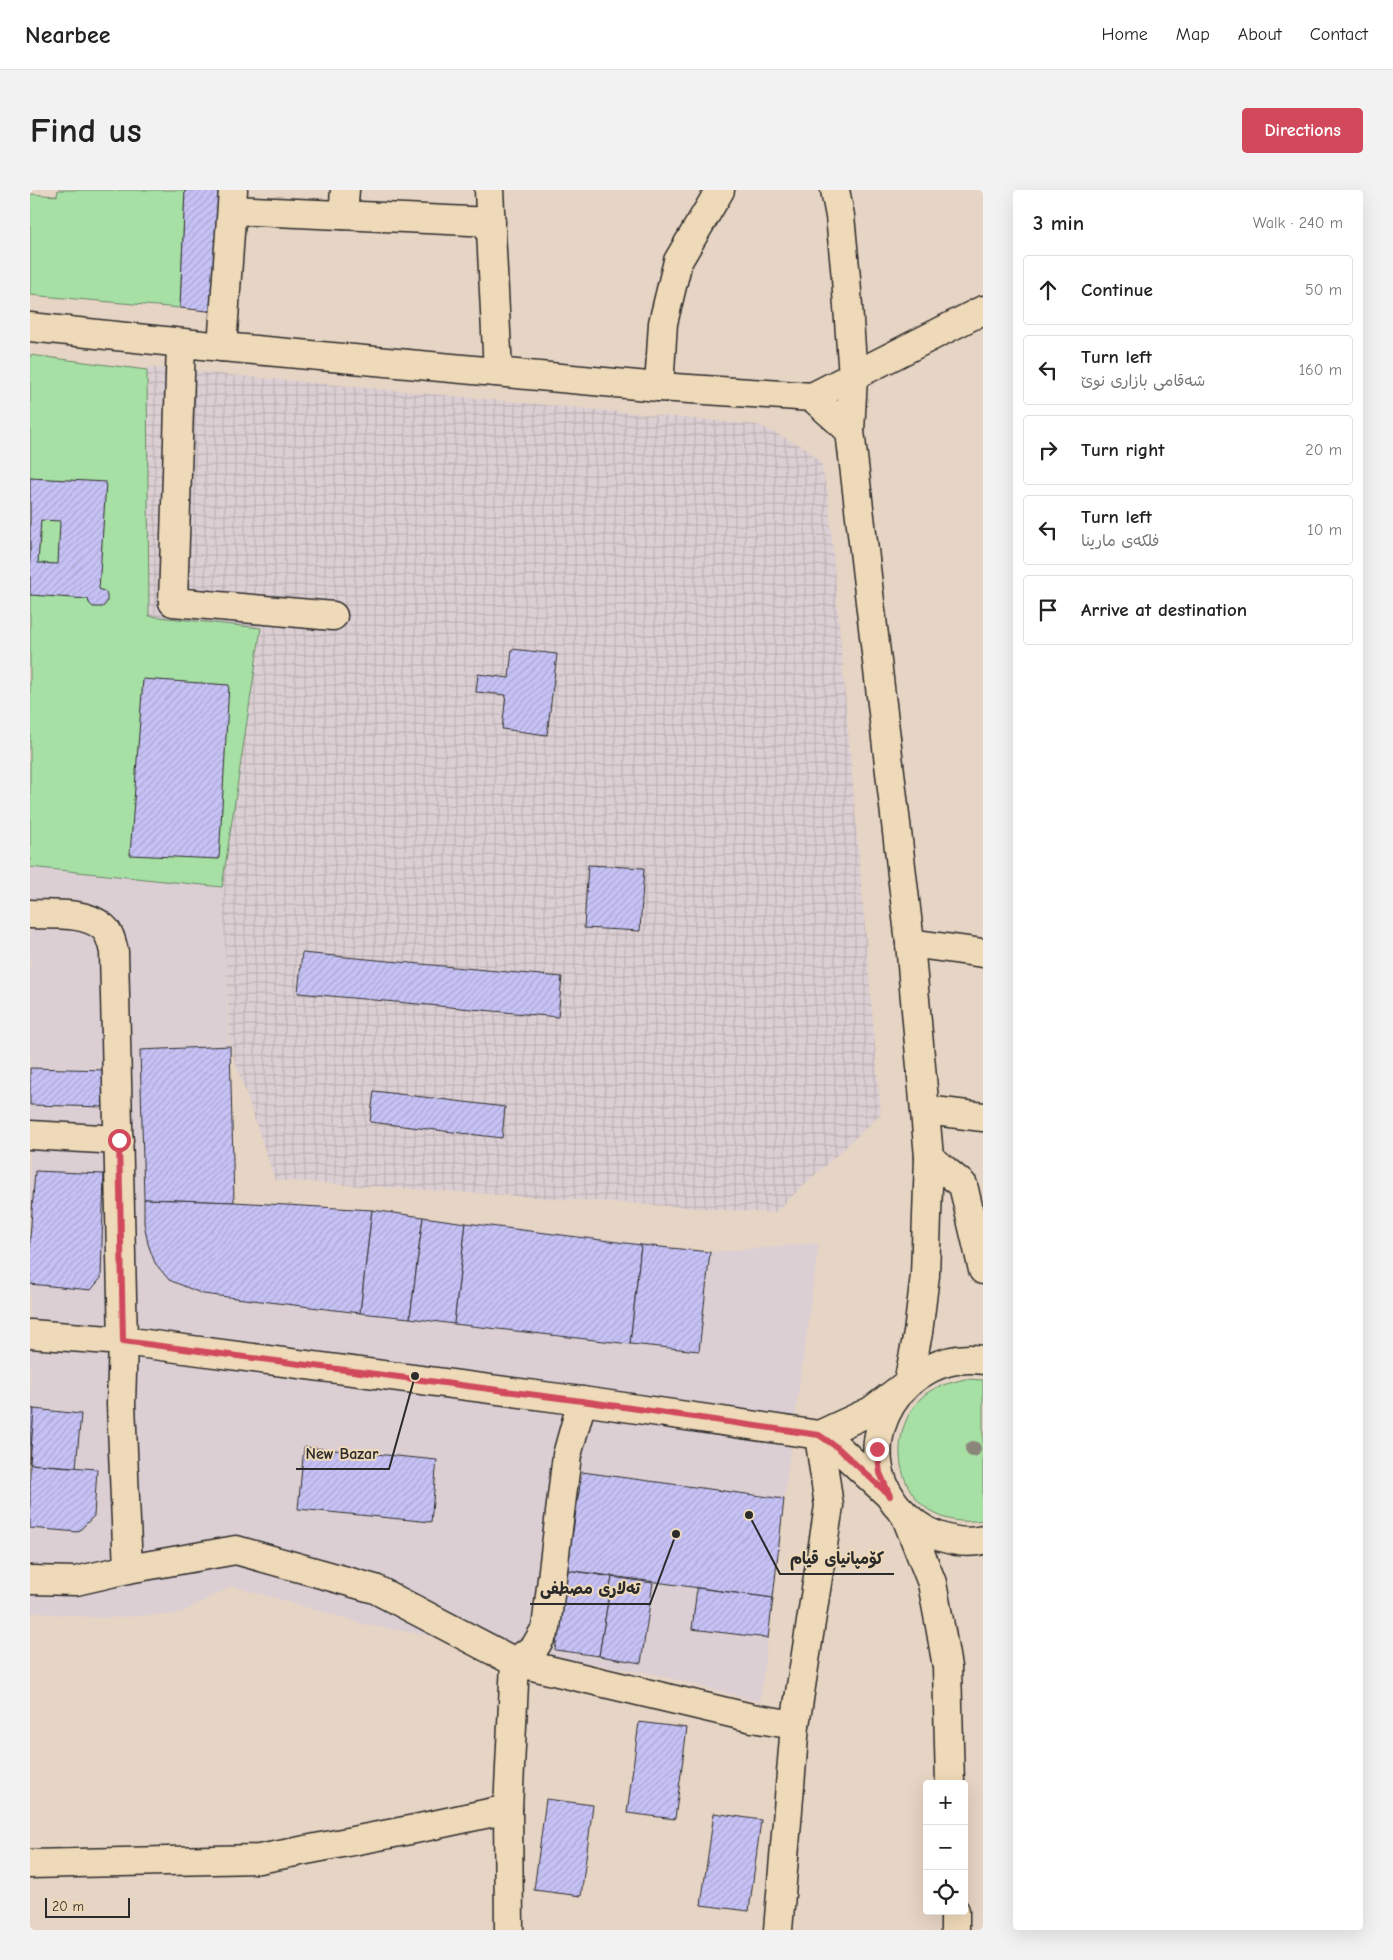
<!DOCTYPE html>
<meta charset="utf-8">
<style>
:root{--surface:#fff;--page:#f2f2f2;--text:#222;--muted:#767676;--line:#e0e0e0;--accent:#d1495b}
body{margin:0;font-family:"Comic Neue","Playpen Sans Arabic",sans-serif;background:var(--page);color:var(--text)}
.controls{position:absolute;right:15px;bottom:15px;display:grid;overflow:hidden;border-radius:5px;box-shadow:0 5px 20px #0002}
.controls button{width:45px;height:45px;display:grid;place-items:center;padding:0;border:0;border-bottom:1px solid var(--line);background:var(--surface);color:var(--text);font:25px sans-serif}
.scale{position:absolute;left:15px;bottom:12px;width:85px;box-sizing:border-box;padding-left:5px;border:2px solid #2b2b2b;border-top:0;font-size:14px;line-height:18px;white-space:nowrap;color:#2b2b2b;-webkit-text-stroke:4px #eed9b8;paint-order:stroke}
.stop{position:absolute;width:15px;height:15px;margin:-11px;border:4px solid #d1495b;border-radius:50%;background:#fff}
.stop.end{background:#d1495b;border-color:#fff;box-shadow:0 1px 5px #0008}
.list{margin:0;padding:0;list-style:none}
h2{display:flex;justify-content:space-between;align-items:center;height:65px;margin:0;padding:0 20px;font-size:21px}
h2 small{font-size:16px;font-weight:400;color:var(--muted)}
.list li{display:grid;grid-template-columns:32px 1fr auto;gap:15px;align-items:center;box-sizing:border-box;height:70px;margin:0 10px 10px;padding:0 10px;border:1px solid var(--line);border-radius:5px}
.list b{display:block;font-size:19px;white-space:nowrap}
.list p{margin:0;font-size:16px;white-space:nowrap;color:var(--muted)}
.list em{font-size:16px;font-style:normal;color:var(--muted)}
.icon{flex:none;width:28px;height:28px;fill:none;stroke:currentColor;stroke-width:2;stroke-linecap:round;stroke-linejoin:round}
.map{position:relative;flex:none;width:953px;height:1740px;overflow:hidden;border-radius:5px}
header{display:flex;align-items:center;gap:30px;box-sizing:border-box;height:70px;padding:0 25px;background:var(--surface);border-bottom:1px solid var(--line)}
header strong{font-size:24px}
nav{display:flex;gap:28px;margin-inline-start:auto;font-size:18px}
.intro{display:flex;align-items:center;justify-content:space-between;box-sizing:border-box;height:120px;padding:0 30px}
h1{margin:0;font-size:35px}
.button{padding:12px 22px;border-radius:5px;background:var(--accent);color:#fff;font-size:18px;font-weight:700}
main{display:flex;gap:30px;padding:0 30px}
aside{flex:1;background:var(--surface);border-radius:5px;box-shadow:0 5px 20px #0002}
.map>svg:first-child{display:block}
.built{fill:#dccfd3}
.industrial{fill:url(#industrial-grid)}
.green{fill:#a7e0a4;stroke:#698668}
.building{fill:url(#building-hatch);stroke:#2b2b2b;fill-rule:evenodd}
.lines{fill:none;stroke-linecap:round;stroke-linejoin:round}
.minor-casing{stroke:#2b2b2b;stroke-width:31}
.minor{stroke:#eed9b8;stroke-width:28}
.tree{fill:#8a867a}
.route{stroke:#d1495b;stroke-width:6}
.leader{fill:none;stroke:#2b2b2b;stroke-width:2}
.callout-dot{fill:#2b2b2b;stroke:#eed9b8;stroke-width:2}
.callout-label{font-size:16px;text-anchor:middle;font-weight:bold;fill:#2b2b2b;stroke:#eed9b8;stroke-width:4;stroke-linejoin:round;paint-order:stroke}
</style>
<header>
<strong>Nearbee</strong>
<nav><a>Home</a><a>Map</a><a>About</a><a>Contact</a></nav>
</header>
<div class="intro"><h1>Find us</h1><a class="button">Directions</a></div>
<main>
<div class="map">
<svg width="953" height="1740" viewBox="0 0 953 1740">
<defs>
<pattern id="industrial-grid" width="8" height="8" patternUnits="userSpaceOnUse" patternTransform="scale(1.25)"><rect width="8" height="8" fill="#dccfd3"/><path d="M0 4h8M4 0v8" fill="none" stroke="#bdb2b5"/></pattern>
<pattern id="building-hatch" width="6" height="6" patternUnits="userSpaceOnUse" patternTransform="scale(1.25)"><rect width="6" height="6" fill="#c6c2f5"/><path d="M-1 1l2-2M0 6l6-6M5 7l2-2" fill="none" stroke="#aaa7d2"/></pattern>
</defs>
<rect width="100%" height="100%" fill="#e6d4c4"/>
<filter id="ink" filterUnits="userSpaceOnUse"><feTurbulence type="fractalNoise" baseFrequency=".02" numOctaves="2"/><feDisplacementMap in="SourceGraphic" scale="10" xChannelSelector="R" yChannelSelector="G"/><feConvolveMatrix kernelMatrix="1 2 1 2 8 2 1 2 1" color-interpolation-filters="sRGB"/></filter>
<g filter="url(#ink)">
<path class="built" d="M0,675L193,694L204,1012L342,1020L680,1062L789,1053L754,1309L730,1512L628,1485L337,1435L202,1396L149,1424L74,1428L0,1422Z"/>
<path class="industrial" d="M117,177L728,235L776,258L791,273L798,305L851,924L744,1023L245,990L200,856L192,697L231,439L119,427Z"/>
<g class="green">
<path d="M28,0H155L150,118L0,105V4L27,6Z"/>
<path d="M0,165L117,180L119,426L231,438L192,697L0,677Z"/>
<path d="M935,1189L953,1190V1330C940,1332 928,1332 915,1328C865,1311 856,1244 891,1208C903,1196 920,1193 935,1189Z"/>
</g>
<g class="building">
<path d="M155,0H196L186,122L150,118Z"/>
<path d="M0,288L76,292L69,399L76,402L77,406V412L73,417H63L59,413L58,409L0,405ZM11,330L30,331L28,374L8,373Z"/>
<path d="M482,459L527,464L517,545L472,539L476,505L446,502L448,484L479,488Z"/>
<path d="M113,489L199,495L189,669L100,665Z"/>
<path d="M558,675L614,678L610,741L554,738Z"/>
<path d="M272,763L532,787L528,827L268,803Z"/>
<path d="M200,856L204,1012L114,1009L110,860Z"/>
<path d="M0,878L76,880L75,917L0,915Z"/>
<path d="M344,901L475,917L472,948L340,932Z"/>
<path d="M5,981L74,984L71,1088L61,1100L0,1094V1048Z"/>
<path d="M114,1009L204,1012L342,1020L330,1123L173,1104L139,1090L125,1073L118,1054L114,1033Z"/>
<path d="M342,1020L393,1027L380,1128L330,1123Z"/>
<path d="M393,1027L436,1033L424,1134L380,1128Z"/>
<path d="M436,1033L611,1055L600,1154L424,1134Z"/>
<path d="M611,1055L680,1062L669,1161L600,1154Z"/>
<path d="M0,1218L4,1219L0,1273Z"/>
<path d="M4,1219L51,1224L46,1277L0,1274Z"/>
<path d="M274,1257L407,1270L401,1332L268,1319Z"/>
<path d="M0,1274L67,1279L64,1326L48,1342L0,1338Z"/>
<path d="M552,1282L754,1309L743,1408L537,1380Z"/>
<path d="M537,1380L582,1387L569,1466L525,1460Z"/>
<path d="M582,1387L623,1393L611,1473L569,1466Z"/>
<path d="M667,1398L743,1408L738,1448L662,1439Z"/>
<path d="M609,1532L657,1538L645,1629L597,1623Z"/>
<path d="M516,1609L563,1615L551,1706L504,1700Z"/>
<path d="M684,1623L731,1630L719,1721L671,1715Z"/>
</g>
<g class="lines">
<g class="minor-casing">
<g id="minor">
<path d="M459,0L468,182"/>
<path d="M202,20L461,32"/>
<path d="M313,25L315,0"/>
<path d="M0,137L192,157L629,197L782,207L820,241"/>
<path d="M151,153L143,412L303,426"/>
<path d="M192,157L203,0"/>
<path d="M629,197L633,133L648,71L690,0"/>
<path d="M782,207L953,120"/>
<path d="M0,724C22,725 55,721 73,737C80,743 82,753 84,762L93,1151L91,1214L98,1379"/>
<path d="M880,753L953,763"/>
<path d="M896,920L953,927"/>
<path d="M0,945L89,950"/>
<path d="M899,967L933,995L953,1080"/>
<path d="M0,1144L93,1151L552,1211L789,1245L808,1258L860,1306"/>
<path d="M953,1170C874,1159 816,1251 866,1315C878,1329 891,1340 908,1346C922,1351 938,1354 953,1350"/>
<path d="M789,1245L841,1221L878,1193L888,1143L895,1085L899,967L880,753L820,241L823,187L816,88L810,26L805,0"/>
<path d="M876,1327L902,1393L910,1436L917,1477L920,1594"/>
<path d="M0,1390L46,1391L98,1379L206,1360L345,1399L485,1472L478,1619L479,1740"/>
<path d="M485,1472L722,1528L765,1535"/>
<path d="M485,1472L505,1457L516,1438L537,1265L552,1211"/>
<path d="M0,1674L229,1669L385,1639L478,1619"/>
<path d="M925,1721V1740"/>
<path d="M748,1740L765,1535L799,1316L789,1245"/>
</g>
</g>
<use href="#minor" class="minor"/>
</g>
<circle class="tree" cx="943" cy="1259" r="8"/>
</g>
<g class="lines" filter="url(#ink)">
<path class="route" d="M89,950L93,1151L552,1211L789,1245L808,1258L860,1306L850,1283L847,1259"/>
</g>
<path class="leader" d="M385 1186L359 1279H266M719 1325L750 1384H864M646 1344L620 1414H500"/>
<g class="callout-dot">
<circle cx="385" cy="1186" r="5"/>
<circle cx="719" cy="1325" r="5"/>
<circle cx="646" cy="1344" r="5"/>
</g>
<g class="callout-label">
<text x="312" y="1269">New Bazar</text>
<text x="807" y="1374">کۆمپانیای قیام</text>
<text x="560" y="1404">تەلاری مصطفی</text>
</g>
</svg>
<div class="controls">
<button>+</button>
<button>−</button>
<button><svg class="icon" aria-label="locate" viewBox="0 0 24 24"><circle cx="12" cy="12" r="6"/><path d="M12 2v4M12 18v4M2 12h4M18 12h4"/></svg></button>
</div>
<div class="scale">20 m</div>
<div class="stop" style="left:89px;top:950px"></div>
<div class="stop end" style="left:847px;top:1259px"></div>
</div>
<aside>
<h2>3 min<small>Walk · 240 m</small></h2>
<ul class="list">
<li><svg class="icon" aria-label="ahead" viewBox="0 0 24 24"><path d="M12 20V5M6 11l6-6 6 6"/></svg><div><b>Continue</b></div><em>50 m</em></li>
<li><svg class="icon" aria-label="left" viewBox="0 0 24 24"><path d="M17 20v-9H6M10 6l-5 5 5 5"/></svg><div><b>Turn left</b><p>شەقامی بازاری نوێ</p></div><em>160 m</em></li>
<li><svg class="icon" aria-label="right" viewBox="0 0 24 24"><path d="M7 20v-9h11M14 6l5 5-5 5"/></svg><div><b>Turn right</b></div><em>20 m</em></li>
<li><svg class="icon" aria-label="left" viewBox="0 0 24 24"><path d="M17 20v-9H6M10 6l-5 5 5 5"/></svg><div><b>Turn left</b><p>فلکەی مارینا</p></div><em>10 m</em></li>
<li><svg class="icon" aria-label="arrive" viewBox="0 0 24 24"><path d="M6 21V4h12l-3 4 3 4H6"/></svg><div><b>Arrive at destination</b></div></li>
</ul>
</aside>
</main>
